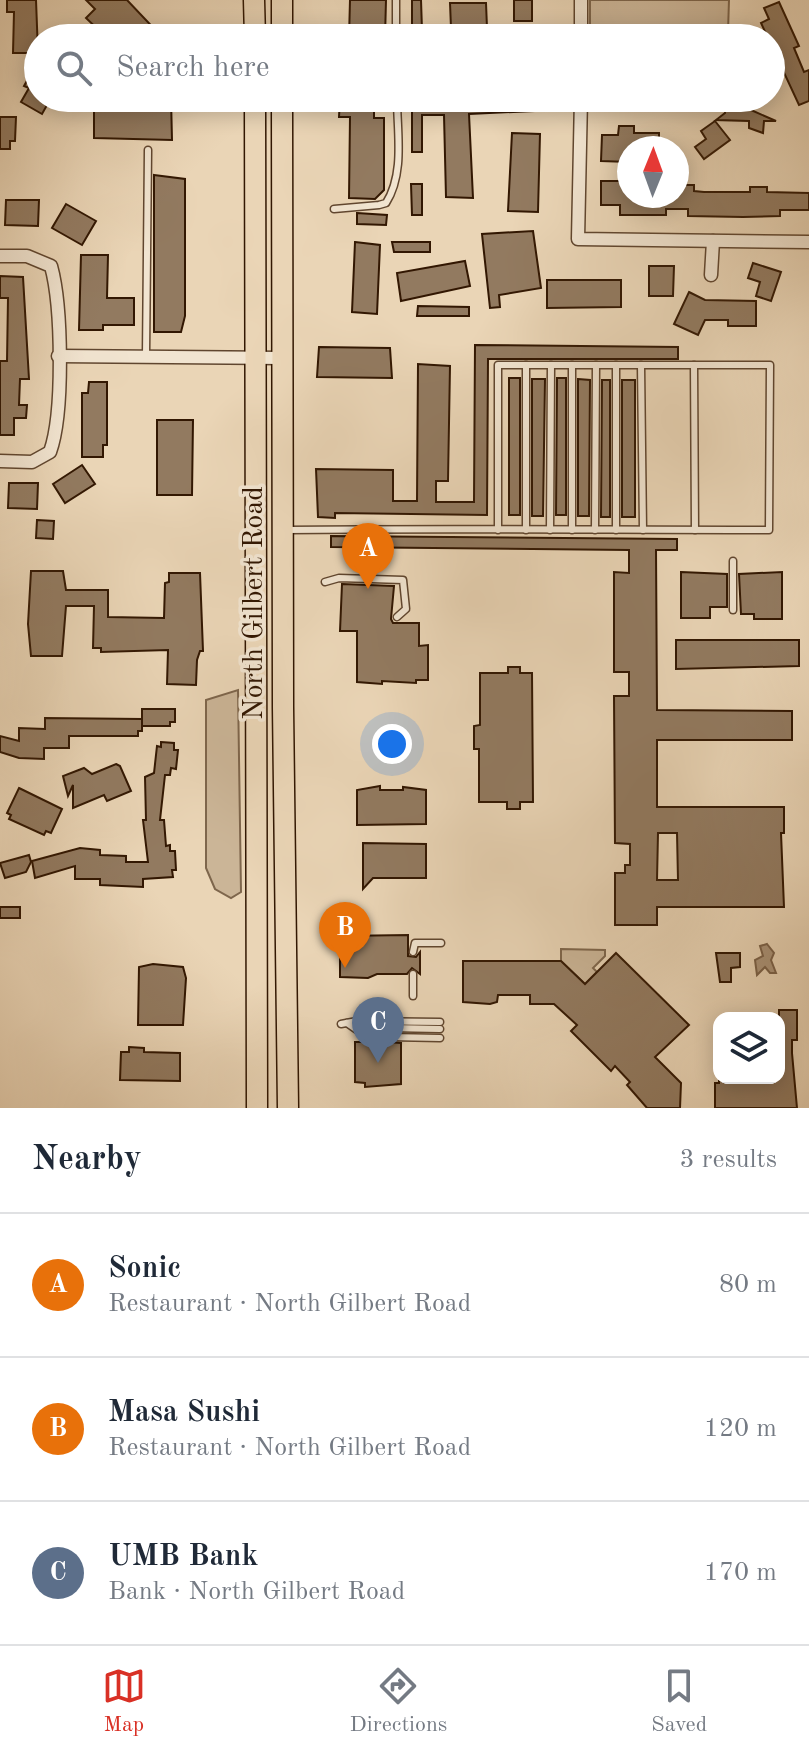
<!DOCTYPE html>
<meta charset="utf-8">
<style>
:root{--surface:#fff;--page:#f2f2f3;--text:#1f2937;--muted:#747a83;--line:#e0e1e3;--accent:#d93025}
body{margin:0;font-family:"Old Standard TT",serif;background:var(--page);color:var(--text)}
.controls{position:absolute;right:24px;bottom:24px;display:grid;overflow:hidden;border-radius:16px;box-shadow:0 4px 20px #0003}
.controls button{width:72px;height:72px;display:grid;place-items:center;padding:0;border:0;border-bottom:2px solid var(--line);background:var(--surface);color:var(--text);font:40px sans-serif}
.compass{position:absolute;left:617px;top:136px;width:72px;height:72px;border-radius:50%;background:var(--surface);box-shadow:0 4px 20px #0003;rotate:1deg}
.you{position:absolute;left:392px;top:744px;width:28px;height:28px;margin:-20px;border:6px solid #fff;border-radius:50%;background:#1a73e8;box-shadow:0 0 0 12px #1a73e833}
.badge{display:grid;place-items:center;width:52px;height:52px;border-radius:50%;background:var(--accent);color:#fff;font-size:26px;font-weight:700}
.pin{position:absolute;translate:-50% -66px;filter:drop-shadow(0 2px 4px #0008)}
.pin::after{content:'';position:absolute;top:42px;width:28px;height:24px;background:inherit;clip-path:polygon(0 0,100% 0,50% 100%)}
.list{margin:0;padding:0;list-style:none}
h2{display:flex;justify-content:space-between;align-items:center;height:104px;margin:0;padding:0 32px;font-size:34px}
h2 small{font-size:26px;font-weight:400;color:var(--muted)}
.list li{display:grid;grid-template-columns:52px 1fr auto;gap:24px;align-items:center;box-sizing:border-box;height:144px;padding:0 32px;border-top:2px solid var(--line)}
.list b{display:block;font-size:30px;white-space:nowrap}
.list p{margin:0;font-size:26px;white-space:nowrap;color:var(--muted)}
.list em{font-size:26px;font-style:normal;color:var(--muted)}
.icon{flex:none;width:44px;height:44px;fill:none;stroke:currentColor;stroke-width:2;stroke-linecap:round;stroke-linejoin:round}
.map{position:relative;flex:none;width:809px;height:1108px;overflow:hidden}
.search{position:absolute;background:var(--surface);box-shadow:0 4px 20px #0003;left:24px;right:24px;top:24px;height:88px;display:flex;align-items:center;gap:20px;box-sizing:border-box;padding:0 28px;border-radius:44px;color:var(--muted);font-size:30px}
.sheet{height:536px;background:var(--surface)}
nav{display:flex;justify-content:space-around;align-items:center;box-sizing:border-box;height:112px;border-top:2px solid var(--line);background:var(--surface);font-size:22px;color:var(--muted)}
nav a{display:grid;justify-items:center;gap:4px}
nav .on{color:var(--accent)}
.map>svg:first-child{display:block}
.green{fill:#cbb597;stroke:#7e664c;stroke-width:2}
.water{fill:#ab9479;stroke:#7b6249;stroke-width:2}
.building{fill:#927a60;stroke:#321702;stroke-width:2;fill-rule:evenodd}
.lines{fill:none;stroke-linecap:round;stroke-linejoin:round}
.service-casing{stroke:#60462f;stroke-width:9}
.minor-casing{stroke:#60462f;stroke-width:15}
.primary-casing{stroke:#321702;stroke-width:23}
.service{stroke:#f1e4d0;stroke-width:6}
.minor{stroke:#f1e4d0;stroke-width:12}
.primary{stroke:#ead5b6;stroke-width:20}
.labels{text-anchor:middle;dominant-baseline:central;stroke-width:7;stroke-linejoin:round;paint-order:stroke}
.street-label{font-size:28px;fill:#321702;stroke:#f1e4d0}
</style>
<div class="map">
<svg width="809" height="1108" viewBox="0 0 809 1108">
<rect width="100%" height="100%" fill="#ead5b6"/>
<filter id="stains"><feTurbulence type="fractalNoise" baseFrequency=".0025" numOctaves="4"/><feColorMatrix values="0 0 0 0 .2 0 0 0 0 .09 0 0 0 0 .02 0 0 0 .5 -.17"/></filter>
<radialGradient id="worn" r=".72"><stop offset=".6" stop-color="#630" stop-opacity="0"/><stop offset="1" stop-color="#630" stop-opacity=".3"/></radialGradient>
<g class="green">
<path d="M590,0H729L728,32H590Z"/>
<path d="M238,690L241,892L231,898L215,889L206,868V700Z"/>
<path d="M561,949L605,950V956L593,968L597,972L585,984L561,961Z"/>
</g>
<path class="water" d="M767,944L774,953L771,960L776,973H770L765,967L757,975L755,960L763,956L760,946Z"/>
<g class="building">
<path d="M7,0H36L38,53H13L14,12H7Z"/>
<path d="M86,0H127L163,38H107L86,18L95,9Z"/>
<path d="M350,0H386L385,38H349Z"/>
<path d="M412,0H421L422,30H412Z"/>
<rect x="514" y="0" width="18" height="21"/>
<path d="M779,2L799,46L794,48L804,72L809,70V101L799,105L761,23L769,19L764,8Z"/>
<path d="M450,3H486L487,28H451Z"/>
<path d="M38,61V98H51L42,114L21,102L29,88L24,86Z"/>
<path d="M94,98H171L172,140L94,138Z"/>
<path d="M340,98H374V118H384V190L375,199L349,198L350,117H339Z"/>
<path d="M412,98H534V111L469,114L473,198L446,197L444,115H422V152H412Z"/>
<path d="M726,98H751V110L776,121H764L763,133L749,128V121L716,120L725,113Z"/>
<path d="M0,117H16L15,141H10V149H0Z"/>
<path d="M715,121L730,140L704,159L695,147L706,139L701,131Z"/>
<path d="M619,126H634V133H659V148H629V162L601,161L602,135H618Z"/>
<path d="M512,133L540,134L538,212L508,211Z"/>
<path d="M154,175L185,179V316L181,332H154Z"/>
<path d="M601,181H629V196H677L681,185H694V191L704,192H750V187H767V192L809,193V210H780V216L743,217L688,216V209H666V215H620V205H601Z"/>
<path d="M411,184H422V215H412Z"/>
<path d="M6,200H39L38,226L5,225Z"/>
<path d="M66,204L96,221L82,245L52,228Z"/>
<path d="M357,213L387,215L386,225L357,224Z"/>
<path d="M533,231L541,288L499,295L500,307L490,308L482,234Z"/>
<path d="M355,242L380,245L377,314L352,312Z"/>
<path d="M392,242H430V252H394Z"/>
<path d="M81,255H108L107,298H134V325H103V330H79Z"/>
<path d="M465,261L470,286L401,301L397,273Z"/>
<path d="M753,263L781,272L771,301L756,296L760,282L748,278Z"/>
<path d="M649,266H674L673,296H649Z"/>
<path d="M0,276L23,277L29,379H20L19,405H27L26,418H14V435H0V361H7L8,298H0Z"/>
<path d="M547,280H621V307L547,308Z"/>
<path d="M689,292L705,300L756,301V326H728V320H705L698,335L674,324Z"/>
<path d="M418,306L469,307V316H417Z"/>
<path d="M475,345L678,347V359H488L487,515L335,513V518L318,517L316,469L393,470V501H417L418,364L450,366L448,481H436V502H474Z"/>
<path d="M319,347L390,348L392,378L317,377Z"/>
<rect x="509" y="378" width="11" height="137"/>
<path d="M557,378H566V515H556Z"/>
<path d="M532,379H545L543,516H532Z"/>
<path d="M578,379L590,380L589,516H578Z"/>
<path d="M602,380H610V517H601Z"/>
<rect x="622" y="380" width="13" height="137"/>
<path d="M89,382H107V445H103V457H82V393H88Z"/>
<path d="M157,420H193L192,495H157Z"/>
<path d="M82,465L95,484L65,503L53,484Z"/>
<path d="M9,483H38L37,509L8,508Z"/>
<path d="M37,520L54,521L53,539L36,538Z"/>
<path d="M331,536L677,539V550H656L657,710L792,711V740H657V807H784V833H781L784,907H657V925H615V873H625V865H630V844L615,843L614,696H629V672H614V572L629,573V550L331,547ZM658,833H677L678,880H657Z"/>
<path d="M31,571H63L66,590H108V617L164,618L165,583L169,582V573H200L203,651H200L197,660L196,685L167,684L168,650L101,652V648H93L94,606H66L62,656H31L28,624Z"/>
<path d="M681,572L727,574V607H710V618H681Z"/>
<path d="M782,572V619H754V614H741L739,574Z"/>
<path d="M342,584L394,586L391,619L393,623H419V646L428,645V680H416V683L382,681V684L357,682V631H340Z"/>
<path d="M676,640H799V666L676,669Z"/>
<path d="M508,667H520V673H532L533,802H520V809H507V802H479V749H474V726L480,725V673H508Z"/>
<path d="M142,709H175V722H170V726H142Z"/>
<path d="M45,718L142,719V731H138V736H69V748H44V759L19,758L0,752V736L19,741V728L45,729Z"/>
<path d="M161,742L174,743V750H178L176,769L171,768L170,775H165L160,820H164L166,846L170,845V851H175L176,870H172L173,877L143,879V887L100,885V879H75V866L35,878L32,861L80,848L100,850V855L126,856V862H148L143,820H146L145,777L154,773L157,746L161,747Z"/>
<path d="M116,764L120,766L131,791L107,801L104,795L73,808V785L68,796L63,776L84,768L92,774Z"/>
<path d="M380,786V790H403V787L426,790V824L357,825V790Z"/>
<path d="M19,788L62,809L51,833L46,831L44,835L9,819L11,815L7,813Z"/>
<path d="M363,843L426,844V878H373L363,889Z"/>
<path d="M29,855L31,862L26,872L5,878L0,863Z"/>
<rect x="0" y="907" width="20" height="11"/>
<path d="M408,935V956L416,957L420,952V974L412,968L407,974H377L368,978L340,977V936Z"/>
<path d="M616,953L689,1025L655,1057L681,1083L680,1108H647L627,1085L630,1082L615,1066L611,1071L571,1031L577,1025L554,1004H530V995H498L497,1002L490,1004L463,1002V961H561L585,984Z"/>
<path d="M716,953H740V967L731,968V982H720Z"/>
<path d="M153,964L183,967L186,978L183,1025H138L139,967Z"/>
<path d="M779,1010H797V1040H792V1053L797,1108H715V1083H719V1078H779Z"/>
<path d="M373,1027H383L387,1042L401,1043V1084L365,1087V1083L355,1082V1042H370Z"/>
<path d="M129,1047L144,1048V1052L180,1053V1081L120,1080L121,1052H129Z"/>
</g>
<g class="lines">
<g class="service-casing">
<g id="service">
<path d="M396,0V38"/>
<path d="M334,209L379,205L386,203C405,173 397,132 397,98"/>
<path d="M146,356L148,150"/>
<path d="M616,365V530"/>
<path d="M641,365L643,530"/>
<path d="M694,365L695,530"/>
<path d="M287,530C448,528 609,530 769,530L770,365H498V530"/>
<path d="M526,530V365"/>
<path d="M550,530L551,365"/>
<path d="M572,530V365"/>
<path d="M595,530L596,365"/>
<path d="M325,582L339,578L403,580L406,609L397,617"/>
<path d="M733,610V561"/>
<path d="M413,952L415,943H441"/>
<path d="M413,996V974"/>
<path d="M347,1023L367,1037"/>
<path d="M341,1024L357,1021L440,1022"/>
<path d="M351,1024L367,1028"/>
<path d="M389,1028L440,1029"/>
<path d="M389,1037L440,1038"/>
</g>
</g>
<g class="minor-casing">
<g id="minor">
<path d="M581,38V0"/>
<path d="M581,98L578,239L809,242"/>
<path d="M581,99L680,100"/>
<path d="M0,256H27L51,266C62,306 64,413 50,452L32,462L0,461"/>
<path d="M711,275L713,241"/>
<path d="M58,356L282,358"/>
</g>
</g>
<g class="primary-casing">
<g id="primary">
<path d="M254,0L255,38"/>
<path d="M282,0V38"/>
<path d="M255,98L257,1108"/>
<path d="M282,98L283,707L288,1108"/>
</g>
</g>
<use href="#service" class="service"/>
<use href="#minor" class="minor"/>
<use href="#primary" class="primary"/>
</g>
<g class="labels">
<g class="street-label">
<text transform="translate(255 603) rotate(-90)">North Gilbert Road</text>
</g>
</g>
<rect width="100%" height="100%" filter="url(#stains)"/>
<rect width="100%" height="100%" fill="url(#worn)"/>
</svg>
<div class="controls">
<button><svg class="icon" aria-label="layers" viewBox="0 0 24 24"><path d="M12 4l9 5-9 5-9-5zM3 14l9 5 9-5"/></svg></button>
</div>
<svg class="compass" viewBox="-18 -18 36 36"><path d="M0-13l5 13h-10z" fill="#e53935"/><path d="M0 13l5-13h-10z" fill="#747a83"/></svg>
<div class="you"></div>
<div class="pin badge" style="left:368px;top:589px;background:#e8710a">A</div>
<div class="pin badge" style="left:345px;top:968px;background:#e8710a">B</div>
<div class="pin badge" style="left:378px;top:1063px;background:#5c6f8a">C</div>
<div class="search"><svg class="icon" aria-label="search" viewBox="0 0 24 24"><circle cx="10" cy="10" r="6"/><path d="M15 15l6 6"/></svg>Search here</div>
</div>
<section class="sheet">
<h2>Nearby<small>3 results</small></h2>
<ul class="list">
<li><span class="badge" style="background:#e8710a">A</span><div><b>Sonic</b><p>Restaurant · North Gilbert Road</p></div><em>80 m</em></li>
<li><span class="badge" style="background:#e8710a">B</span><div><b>Masa Sushi</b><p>Restaurant · North Gilbert Road</p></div><em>120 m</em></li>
<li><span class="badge" style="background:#5c6f8a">C</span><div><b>UMB Bank</b><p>Bank · North Gilbert Road</p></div><em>170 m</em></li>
</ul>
</section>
<nav>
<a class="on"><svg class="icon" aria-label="map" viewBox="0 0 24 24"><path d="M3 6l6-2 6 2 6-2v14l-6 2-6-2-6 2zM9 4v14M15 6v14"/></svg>Map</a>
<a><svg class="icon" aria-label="directions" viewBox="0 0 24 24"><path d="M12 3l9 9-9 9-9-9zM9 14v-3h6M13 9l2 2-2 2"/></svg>Directions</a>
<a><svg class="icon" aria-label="saved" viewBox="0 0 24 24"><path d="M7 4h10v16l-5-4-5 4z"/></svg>Saved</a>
</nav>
